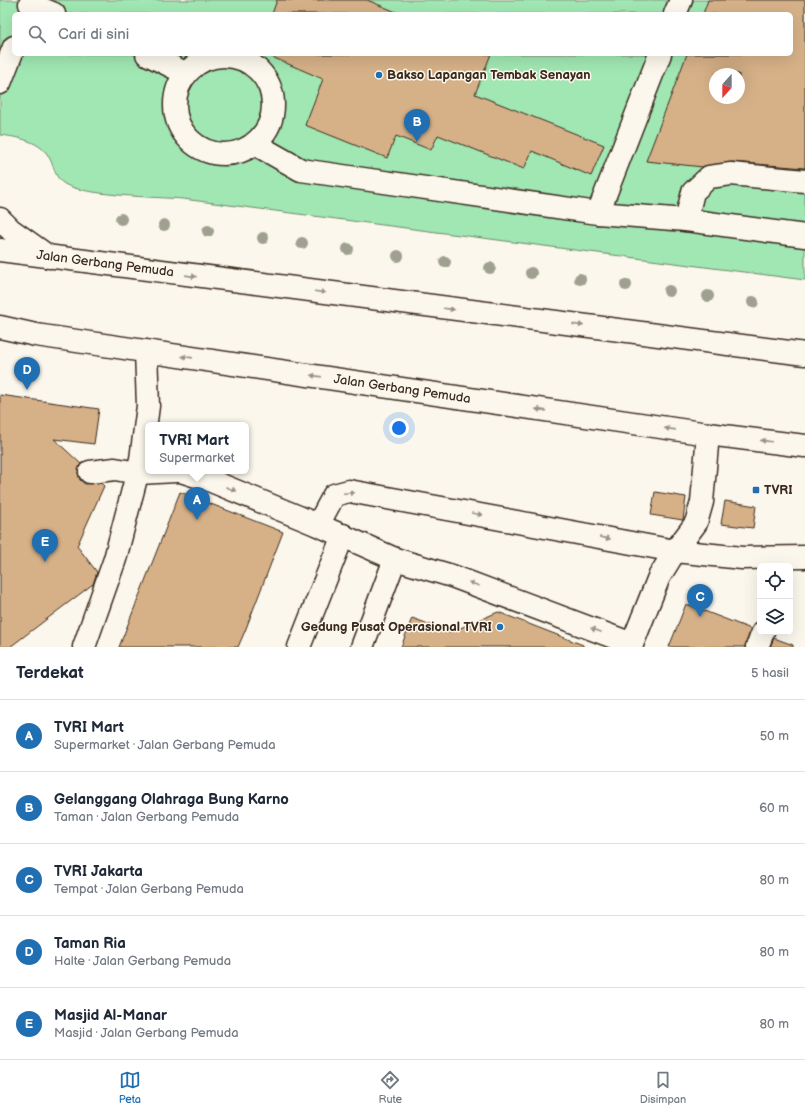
<!DOCTYPE html>
<html lang="id">
<meta charset="utf-8">
<style>
:root{--surface:#fff;--page:#f6f6f7;--text:#1f2937;--muted:#747a83;--line:#e0e1e3;--accent:#1f6fb2}
body{margin:0;font-family:"Balsamiq Sans",sans-serif;background:var(--page);color:var(--text)}
.controls{position:absolute;right:12px;bottom:12px;display:grid;overflow:hidden;border-radius:6px;box-shadow:0 4px 16px #0002}
.controls button{width:36px;height:36px;display:grid;place-items:center;padding:0;border:0;border-bottom:1px solid var(--line);background:var(--surface);color:var(--text);font:20px sans-serif}
.compass{position:absolute;left:709px;top:68px;width:36px;height:36px;border-radius:50%;background:var(--surface);box-shadow:0 4px 16px #0002;rotate:201deg}
.you{position:absolute;left:399px;top:428px;width:14px;height:14px;margin:-10px;border:3px solid #fff;border-radius:50%;background:#1a73e8;box-shadow:0 0 0 6px #1a73e833}
.badge{display:grid;place-items:center;width:26px;height:26px;border-radius:50%;background:var(--accent);color:#fff;font-size:13px;font-weight:700}
.pin{position:absolute;translate:-50% -33px;filter:drop-shadow(0 1px 2px #0008)}
.pin::after{content:'';position:absolute;top:21px;width:14px;height:12px;background:inherit;clip-path:polygon(0 0,100% 0,50% 100%)}
.popup{position:absolute;left:145px;top:422px;width:104px;height:52px;box-sizing:border-box;display:grid;place-content:center;border-radius:6px;background:var(--surface);filter:drop-shadow(0 1px 3px #0005);font-size:13px;white-space:nowrap;color:var(--muted)}
.popup b{font-size:15px;color:var(--text)}
.popup::after{content:'';position:absolute;left:50%;top:100%;margin-left:-8px;border:8px solid transparent;border-top-color:var(--surface)}
.list{margin:0;padding:0;list-style:none}
h2{display:flex;justify-content:space-between;align-items:center;height:52px;margin:0;padding:0 16px;font-size:17px}
h2 small{font-size:13px;font-weight:400;color:var(--muted)}
.list li{display:grid;grid-template-columns:26px 1fr auto;gap:12px;align-items:center;box-sizing:border-box;height:72px;padding:0 16px;border-top:1px solid var(--line)}
.list b{display:block;font-size:15px;white-space:nowrap}
.list p{margin:0;font-size:13px;white-space:nowrap;color:var(--muted)}
.list em{font-size:13px;font-style:normal;color:var(--muted)}
.icon{flex:none;width:22px;height:22px;fill:none;stroke:currentColor;stroke-width:2;stroke-linecap:round;stroke-linejoin:round}
.map{position:relative;flex:none;width:805px;height:647px;overflow:hidden}
.search{position:absolute;background:var(--surface);box-shadow:0 4px 16px #0002;left:12px;right:12px;top:12px;height:44px;display:flex;align-items:center;gap:10px;box-sizing:border-box;padding:0 14px;border-radius:6px;color:var(--muted);font-size:15px}
.sheet{height:412px;background:var(--surface)}
nav{display:flex;justify-content:space-around;align-items:center;box-sizing:border-box;height:56px;border-top:1px solid var(--line);background:var(--surface);font-size:11px;color:var(--muted)}
nav a{display:grid;justify-items:center;gap:2px}
nav .on{color:var(--accent)}
.map>svg:first-child{display:block}
.green{fill:#a0e7b3;stroke:#6e8868;fill-rule:evenodd}
.building{fill:#d6b188;stroke:#3b2a1e;fill-rule:evenodd}
.lines{fill:none;stroke-linecap:round;stroke-linejoin:round}
.minor-casing{stroke:#3b2a1e;stroke-width:25}
.major-casing{stroke:#3b2a1e;stroke-width:25}
.minor{stroke:#fbf7ec;stroke-width:22}
.major{stroke:#fbf7ec;stroke-width:22}
.tree{fill:#9fa08f}
.oneway{fill:#9b9085}
.poi-dot{fill:#1f6fb2;stroke:#fbf7ec;stroke-width:1.5}
.labels{text-anchor:middle;dominant-baseline:central;stroke-width:3;stroke-linejoin:round;paint-order:stroke}
.poi-label{font-size:13px;font-weight:bold;fill:#3b2a1e;stroke:#fbf7ec;text-anchor:start}
.street-label{font-size:13px;fill:#3b2a1e;stroke:#fbf7ec}
</style>
<div class="map">
<svg width="805" height="647" viewBox="0 0 805 647">
<rect width="100%" height="100%" fill="#fbf7ec"/>
<filter id="ink" filterUnits="userSpaceOnUse"><feTurbulence type="fractalNoise" baseFrequency=".025" numOctaves="2"/><feDisplacementMap in="SourceGraphic" scale="8" xChannelSelector="R" yChannelSelector="G"/><feConvolveMatrix kernelMatrix="1 2 1 2 8 2 1 2 1" color-interpolation-filters="sRGB"/></filter>
<g filter="url(#ink)">
<path class="green" d="M0,0H805V280L183,199C157,197 81,196 63,183C55,177 54,167 50,159C42,141 17,137 0,135ZM14,14H791V54H14ZM715,74H739V98H715Z"/>
<g class="building">
<path d="M277,0H367L401,14H272Z"/>
<path d="M708,0H805V168L732,162L703,167L646,161L687,54H791V14H703ZM715,74H739V98H715Z"/>
<path d="M265,54H491L475,94L604,145L591,176L532,151L524,169L438,135L431,150L396,136L387,158L305,125L323,79Z"/>
<path d="M0,395L99,409L94,444L54,439L81,464L78,473L80,480L85,484L101,483L104,486L77,546L97,572L93,584L10,647H0Z"/>
<path d="M180,492L283,532L245,631L238,647H119Z"/>
<path d="M655,492L686,497L683,520L651,515Z"/>
<path d="M725,501L756,506L753,528L721,524Z"/>
<path d="M686,604L751,629L745,647H669Z"/>
<path d="M498,612L583,645V647H401L412,618L451,632Z"/>
<path d="M774,638L793,645V647H770Z"/>
</g>
<g class="lines">
<g class="minor-casing">
<g id="minor">
<path d="M30,4L54,14"/>
<path d="M675,14L681,0"/>
<path d="M147,54L185,73"/>
<circle cx="224" cy="105" r="49"/>
<path d="M0,83L14,47"/>
<path d="M255,144L301,170L598,213L686,220L805,236"/>
<path d="M598,213L660,54"/>
<path d="M0,219L11,230L49,257"/>
<path d="M686,220L693,192L709,177L731,174L805,181"/>
<path d="M181,471L209,480L318,525L334,495L349,491L675,551L742,558L805,557"/>
<path d="M90,472L115,469L138,473L176,471"/>
<path d="M318,525L395,559L452,576L632,644"/>
<path d="M84,647L115,559L141,459L148,406L146,351"/>
<path d="M299,647L343,535"/>
<path d="M362,647L395,559"/>
<path d="M631,647L659,577L675,551L696,523L702,502L708,434"/>
<path d="M757,647L763,632"/>
</g>
</g>
<g class="major-casing">
<g id="major">
<path id="s1" d="M0,250L805,354"/>
<path id="s2" d="M0,327L36,335L708,434L805,446"/>
</g>
</g>
<use href="#minor" class="minor"/>
<use href="#major" class="major"/>
</g>
<g class="tree">
<circle cx="121" cy="219" r="6"/>
<circle cx="164" cy="225" r="6"/>
<circle cx="208" cy="231" r="6"/>
<circle cx="263" cy="238" r="6"/>
<circle cx="302" cy="243" r="6"/>
<circle cx="348" cy="249" r="6"/>
<circle cx="398" cy="256" r="6"/>
<circle cx="445" cy="262" r="6"/>
<circle cx="490" cy="268" r="6"/>
<circle cx="531" cy="273" r="6"/>
<circle cx="580" cy="279" r="6"/>
<circle cx="626" cy="285" r="6"/>
<circle cx="669" cy="291" r="6"/>
<circle cx="708" cy="296" r="6"/>
<circle cx="753" cy="302" r="6"/>
</g>
<defs><path id="oneway-solid" d="M-6-.8H1V-3.2L6.5 0L1 3.2V.8H-6Z"/></defs>
<g class="oneway">
<use href="#oneway-solid" transform="translate(191 276) rotate(8)"/>
<use href="#oneway-solid" transform="translate(320 292) rotate(7)"/>
<use href="#oneway-solid" transform="translate(449 309) rotate(7)"/>
<use href="#oneway-solid" transform="translate(578 325) rotate(7)"/>
<use href="#oneway-solid" transform="translate(187 357) rotate(-172)"/>
<use href="#oneway-solid" transform="translate(316 376) rotate(-172)"/>
<use href="#oneway-solid" transform="translate(541 410) rotate(-172)"/>
<use href="#oneway-solid" transform="translate(670 429) rotate(-172)"/>
<use href="#oneway-solid" transform="translate(766 441) rotate(-173)"/>
<use href="#oneway-solid" transform="translate(231 489) rotate(22)"/>
<use href="#oneway-solid" transform="translate(349 493) rotate(-2)"/>
<use href="#oneway-solid" transform="translate(477 514) rotate(10)"/>
<use href="#oneway-solid" transform="translate(605 538) rotate(10)"/>
<use href="#oneway-solid" transform="translate(474 584) rotate(-160)"/>
<use href="#oneway-solid" transform="translate(596 630) rotate(-159)"/>
</g>
</g>
<g class="poi-dot">
<circle cx="379" cy="75" r="4"/>
<rect x="752" y="486" width="8" height="8" rx="2"/>
<circle cx="500" cy="627" r="4"/>
</g>
<g class="labels">
<g class="poi-label">
<text x="387" y="75">Bakso Lapangan Tembak Senayan</text>
<text x="764" y="490">TVRI</text>
<text x="492" y="627" text-anchor="end">Gedung Pusat Operasional TVRI</text>
</g>
<g class="street-label">
<text stroke="none"><textPath href="#s1" startOffset="106">Jalan Gerbang Pemuda</textPath></text>
<text stroke="none"><textPath href="#s2" startOffset="407">Jalan Gerbang Pemuda</textPath></text>
</g>
</g>
</svg>
<div class="controls">
<button><svg class="icon" aria-label="locate" viewBox="0 0 24 24"><circle cx="12" cy="12" r="6"/><path d="M12 2v4M12 18v4M2 12h4M18 12h4"/></svg></button>
<button><svg class="icon" aria-label="layers" viewBox="0 0 24 24"><path d="M12 4l9 5-9 5-9-5zM3 14l9 5 9-5"/></svg></button>
</div>
<svg class="compass" viewBox="-18 -18 36 36"><path d="M0-13l5 13h-10z" fill="#e53935"/><path d="M0 13l5-13h-10z" fill="#747a83"/></svg>
<div class="you"></div>
<div class="pin badge" style="left:197px;top:520px">A</div>
<div class="popup"><b>TVRI Mart</b>Supermarket</div>
<div class="pin badge" style="left:417px;top:142px">B</div>
<div class="pin badge" style="left:700px;top:617px">C</div>
<div class="pin badge" style="left:27px;top:390px">D</div>
<div class="pin badge" style="left:45px;top:562px">E</div>
<div class="search"><svg class="icon" aria-label="search" viewBox="0 0 24 24"><circle cx="10" cy="10" r="6"/><path d="M15 15l6 6"/></svg>Cari di sini</div>
</div>
<section class="sheet">
<h2>Terdekat<small>5 hasil</small></h2>
<ul class="list">
<li><span class="badge">A</span><div><b>TVRI Mart</b><p>Supermarket · Jalan Gerbang Pemuda</p></div><em>50 m</em></li>
<li><span class="badge">B</span><div><b>Gelanggang Olahraga Bung Karno</b><p>Taman · Jalan Gerbang Pemuda</p></div><em>60 m</em></li>
<li><span class="badge">C</span><div><b>TVRI Jakarta</b><p>Tempat · Jalan Gerbang Pemuda</p></div><em>80 m</em></li>
<li><span class="badge">D</span><div><b>Taman Ria</b><p>Halte · Jalan Gerbang Pemuda</p></div><em>80 m</em></li>
<li><span class="badge">E</span><div><b>Masjid Al-Manar</b><p>Masjid · Jalan Gerbang Pemuda</p></div><em>80 m</em></li>
</ul>
</section>
<nav>
<a class="on"><svg class="icon" aria-label="map" viewBox="0 0 24 24"><path d="M3 6l6-2 6 2 6-2v14l-6 2-6-2-6 2zM9 4v14M15 6v14"/></svg>Peta</a>
<a><svg class="icon" aria-label="directions" viewBox="0 0 24 24"><path d="M12 3l9 9-9 9-9-9zM9 14v-3h6M13 9l2 2-2 2"/></svg>Rute</a>
<a><svg class="icon" aria-label="saved" viewBox="0 0 24 24"><path d="M7 4h10v16l-5-4-5 4z"/></svg>Disimpan</a>
</nav>
